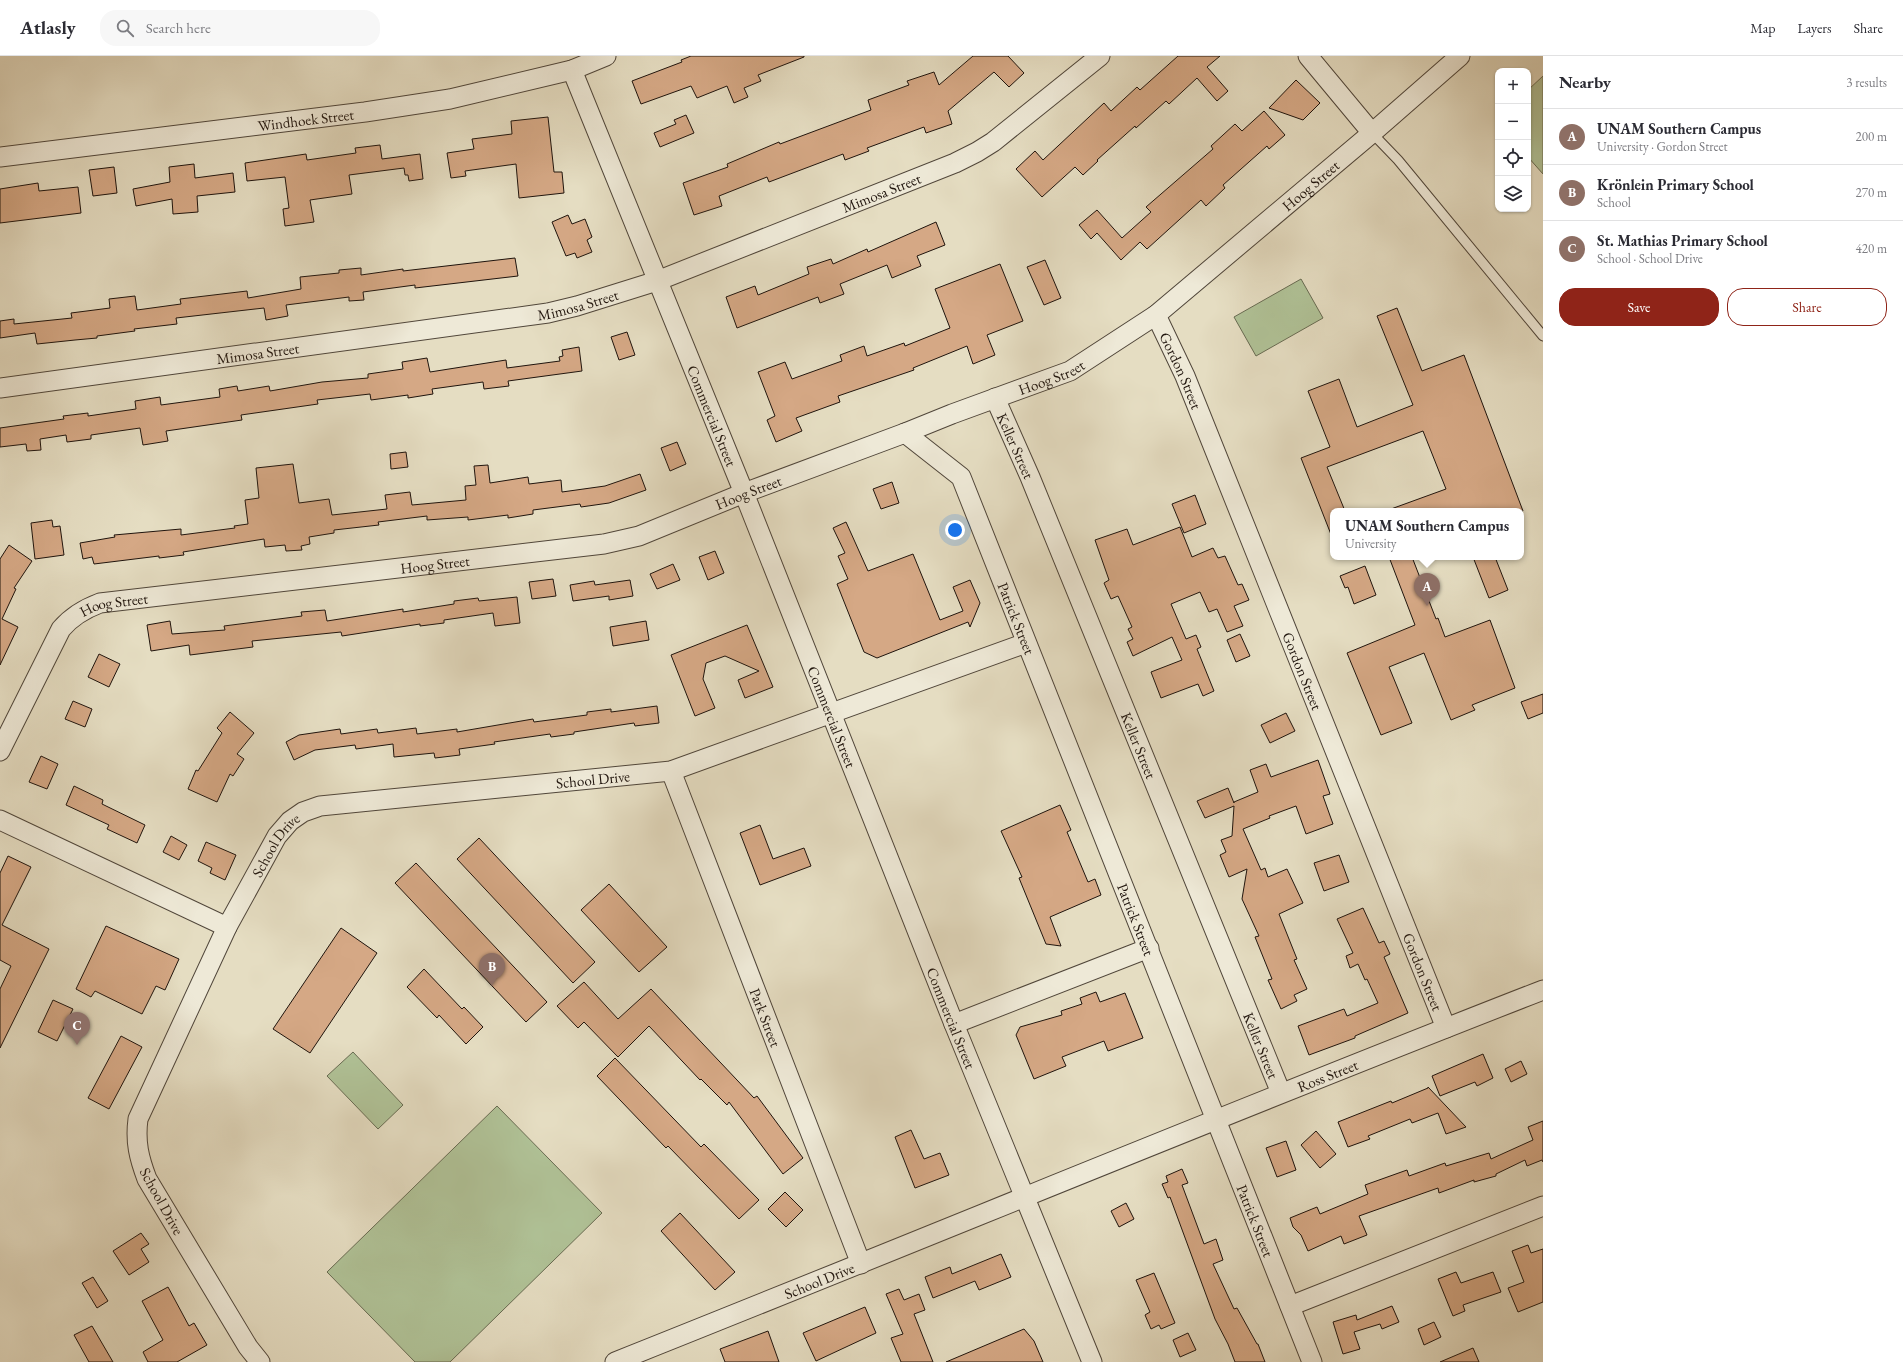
<!DOCTYPE html>
<meta charset="utf-8">
<style>
:root{--surface:#fff;--page:#f7f7f7;--text:#2b2b33;--muted:#7c7c81;--line:#e1e1e2;--accent:#8f2418}
body{margin:0;font-family:"EB Garamond",serif;background:var(--page);color:var(--text)}
.controls{position:absolute;right:12px;top:12px;display:grid;overflow:hidden;border-radius:8px;box-shadow:0 1px 3px #0004}
.controls button{width:36px;height:36px;display:grid;place-items:center;padding:0;border:0;border-bottom:1px solid var(--line);background:var(--surface);color:var(--text);font:20px sans-serif}
.you{position:absolute;left:955px;top:474px;width:14px;height:14px;margin:-10px;border:3px solid #fff;border-radius:50%;background:#1a73e8;box-shadow:0 0 0 6px #1a73e833}
.badge{display:grid;place-items:center;width:26px;height:26px;border-radius:50%;background:var(--accent);color:#fff;font-size:13px;font-weight:700}
.pin{position:absolute;translate:-50% -33px;filter:drop-shadow(0 1px 2px #0008)}
.pin::after{content:'';position:absolute;top:21px;width:14px;height:12px;background:inherit;clip-path:polygon(0 0,100% 0,50% 100%)}
.popup{position:absolute;left:1330px;top:452px;width:194px;height:52px;box-sizing:border-box;display:grid;place-content:center;border-radius:8px;background:var(--surface);filter:drop-shadow(0 1px 3px #0005);font-size:13px;white-space:nowrap;color:var(--muted)}
.popup b{font-size:15px;color:var(--text)}
.popup::after{content:'';position:absolute;left:50%;top:100%;margin-left:-8px;border:8px solid transparent;border-top-color:var(--surface)}
.list{margin:0;padding:0;list-style:none}
h2{display:flex;justify-content:space-between;align-items:center;height:52px;margin:0;padding:0 16px;font-size:17px}
h2 small{font-size:13px;font-weight:400;color:var(--muted)}
.list li{display:grid;grid-template-columns:26px 1fr auto;gap:12px;align-items:center;box-sizing:border-box;height:56px;padding:0 16px;border-top:1px solid var(--line)}
.list b{display:block;font-size:15px;white-space:nowrap}
.list p{margin:0;font-size:13px;white-space:nowrap;color:var(--muted)}
.list em{font-size:13px;font-style:normal;color:var(--muted)}
.actions{display:flex;gap:8px;padding:12px 16px}
.actions a{flex:1;padding:9px 0;border:1px solid var(--accent);border-radius:16px;text-align:center;font-size:14px;color:var(--accent)}
.actions .main{background:var(--accent);color:#fff}
.icon{flex:none;width:22px;height:22px;fill:none;stroke:currentColor;stroke-width:2;stroke-linecap:round;stroke-linejoin:round}
.map{position:relative;flex:none;width:1543px;height:1306px;overflow:hidden}
header{display:flex;align-items:center;gap:24px;box-sizing:border-box;height:56px;padding:0 20px;background:var(--surface);border-bottom:1px solid var(--line)}
header strong{font-size:19px}
nav{display:flex;gap:22px;margin-inline-start:auto;font-size:14px}
.search{width:280px;height:36px;background:var(--page);display:flex;align-items:center;gap:10px;box-sizing:border-box;padding:0 14px;border-radius:16px;color:var(--muted);font-size:15px}
main{display:flex}
aside{flex:1;background:var(--surface)}
.map>svg:first-child{display:block}
.green{fill:#b0c297;stroke:#686b52}
.building{fill:#d5a885;stroke:#1f140d}
.lines{fill:none;stroke-linecap:round;stroke-linejoin:round}
.service-casing{stroke:#50463a;stroke-width:11}
.minor-casing{stroke:#50463a;stroke-width:21}
.service{stroke:#eee9d7;stroke-width:9}
.minor{stroke:#eee9d7;stroke-width:19}
.labels{text-anchor:middle;dominant-baseline:central;stroke-width:4;stroke-linejoin:round;paint-order:stroke}
.street-label{font-size:15px;fill:#1f140d;stroke:#eee9d7}
</style>
<header>
<strong>Atlasly</strong>
<div class="search"><svg class="icon" aria-label="search" viewBox="0 0 24 24"><circle cx="10" cy="10" r="6"/><path d="M15 15l6 6"/></svg>Search here</div>
<nav><a>Map</a><a>Layers</a><a>Share</a></nav>
</header>
<main>
<div class="map">
<svg width="1543" height="1306" viewBox="0 0 1543 1306">
<rect width="100%" height="100%" fill="#e5ddc2"/>
<filter id="stains"><feTurbulence type="fractalNoise" baseFrequency=".005" numOctaves="4"/><feColorMatrix values="0 0 0 0 .2 0 0 0 0 .09 0 0 0 0 .02 0 0 0 .5 -.17"/></filter>
<radialGradient id="worn" r=".72"><stop offset=".6" stop-color="#630" stop-opacity="0"/><stop offset="1" stop-color="#630" stop-opacity=".3"/></radialGradient>
<g class="green">
<path d="M1543,20V118L1528,101V34Z"/>
<path d="M1301,223L1323,262L1256,300L1234,261Z"/>
<path d="M353,996L403,1049L378,1073L327,1020Z"/>
<path d="M497,1050L602,1157L450,1306H415L327,1216Z"/>
</g>
<g class="building">
<path d="M691,0H804V1L758,19L761,25L744,32L748,41L734,47L727,30L697,42L691,30L641,48L632,25L682,6L681,4Z"/>
<path d="M973,0H1008L1024,17L1009,31L994,16L948,55L952,68L926,77L924,71L867,92L869,95L845,104L843,98L769,126L767,121L719,140L722,150L694,159L683,127L728,111L727,108L779,86L780,88L871,54L868,44L909,29L907,25L934,16L939,29Z"/>
<path d="M1178,0H1220L1207,11L1228,35L1217,45L1197,22L1169,48L1166,45L1136,72L1135,70L1097,104L1098,105L1083,119L1075,111L1042,141L1016,113L1035,95L1043,104L1104,47L1111,55L1137,31L1140,34Z"/>
<path d="M1296,24L1320,47L1303,64L1269,52Z"/>
<path d="M1264,55L1285,79L1269,93L1267,90L1223,129L1225,132L1206,150L1201,144L1147,193L1140,186L1121,204L1097,177L1091,183L1079,169L1097,154L1122,182L1151,156L1146,151L1213,93L1211,90L1235,68L1242,75Z"/>
<path d="M686,59L694,77L660,91L654,77L676,68L674,64Z"/>
<path d="M548,61L554,116H562L564,137L519,142L516,108L465,115L466,120L451,122L447,97L474,93L472,83L512,78L511,65Z"/>
<path d="M380,89L382,103L420,98L423,123L409,125L408,119H405L404,112L349,119L352,138L310,144L314,166L285,170L283,153L289,152L285,121L247,125L245,107L306,98L307,104L356,97L355,92Z"/>
<path d="M194,108L195,122L233,117L235,136L197,140L198,156L173,158L172,143L136,150L133,133L170,126L169,111Z"/>
<path d="M114,111L117,137L93,140L89,114Z"/>
<path d="M38,127L39,135L78,131L81,157L0,167V133Z"/>
<path d="M568,159L572,168L585,163L592,181L587,184L592,196L577,202L575,197L566,200L552,166Z"/>
<path d="M936,166L945,189L917,200L921,210L892,222L887,209L840,228L844,238L820,247L818,241L737,272L726,241L755,230L758,239L809,218L807,211L831,203L833,208L867,193L868,196Z"/>
<path d="M515,202L518,220L415,232V229L363,236L364,244L349,245V241L286,249L288,260L266,264L264,252L176,262L177,268L134,273L135,275L97,280V282L75,284L37,288L35,277L0,282V265L14,263V268L72,262L71,257L110,252L109,243L135,240L137,254L181,248L180,243L247,235L248,242L301,233L300,221L339,217V214L361,212V219L403,213V215Z"/>
<path d="M1045,204L1061,242L1044,249L1027,211Z"/>
<path d="M1000,208L1023,265L987,279L995,299L973,308L967,290L913,312L914,314L838,340L840,346L796,362L802,375L776,386L767,364L775,360L758,316L785,306L792,323L842,305L840,299L864,290L867,300L904,287L905,290L950,272L935,233Z"/>
<path d="M1397,252L1422,315L1464,299L1523,455H1391V453L1446,433L1423,375L1327,411L1345,455H1333L1332,481L1301,402L1330,391L1308,335L1339,323L1357,371L1413,349L1377,260Z"/>
<path d="M627,276L635,299L619,304L611,281Z"/>
<path d="M579,291L582,315L508,325L509,330L484,333L483,326L432,333L433,338L408,342V339L371,344L370,338L317,344L318,348L241,359L242,364L166,375L168,385L143,389L140,372L91,379V383L67,386L66,379L40,383L41,394L27,395L26,388L0,391V372L64,363L63,360L88,357V360L136,353L135,345L160,341L161,349L220,341L219,333L237,330L238,335L269,330L270,335L322,326L368,322V318L403,313L402,306L427,302L430,316L506,304L507,312L560,305L559,301L563,300L562,294Z"/>
<path d="M677,386L686,408L670,415L661,392Z"/>
<path d="M406,396L408,411L391,413L390,398Z"/>
<path d="M293,408L299,447L329,443L332,459L387,453L385,439L410,436L412,449L466,444L465,430L476,429L474,410L488,409L490,427L528,421L529,428L561,424L562,436L605,430L640,418L646,434L609,447L581,451L580,448L533,454V458L508,462V459L468,464V461L427,464V460L378,466L379,469L334,474V477L309,481L310,488L301,490L302,494L286,495L285,489L265,491L264,483L183,496L184,499L159,502V500L94,508L92,501L83,503L80,487L115,481L114,479L181,473V479L235,472L234,470L248,468L245,444L259,442L256,412Z"/>
<path d="M892,426L899,447L881,453L873,433Z"/>
<path d="M1195,439L1206,468L1184,477L1172,448Z"/>
<path d="M52,464L53,471L60,470L64,499L35,503L31,467Z"/>
<path d="M846,466L868,515L913,498L940,564L963,555L953,531L970,524L980,547L970,571L968,566L877,602L864,596L837,528L848,523L838,500L845,497L833,472Z"/>
<path d="M1180,471L1192,501L1213,492L1218,502L1225,500L1238,529L1242,528L1249,544L1234,550L1243,570L1227,576L1217,553L1209,556L1200,536L1171,548L1186,583L1196,579L1201,591L1197,593L1214,635L1203,640L1198,628L1161,642L1151,616L1182,604L1172,581L1133,600L1127,586L1133,583L1128,573L1132,571L1118,540L1111,543L1104,527L1109,524L1095,484L1127,473L1133,489Z"/>
<path d="M9,489L32,505L14,532L16,533L2,563L18,571L0,609V503Z"/>
<path d="M715,495L724,517L708,524L699,501Z"/>
<path d="M1389,501H1412L1436,563L1438,562L1445,581L1490,564L1515,632L1472,649L1475,654L1451,664L1424,597L1389,611L1412,667L1381,679L1347,597L1415,569Z"/>
<path d="M1473,501H1495L1508,534L1489,542Z"/>
<path d="M673,508L680,524L657,533L650,518Z"/>
<path d="M1365,510L1376,539L1354,548L1348,531L1345,532L1340,520Z"/>
<path d="M553,523L556,540L532,543L529,526Z"/>
<path d="M630,524L633,540L609,544V540L573,545L570,529L594,525L595,529Z"/>
<path d="M517,541L520,567L495,570L493,557L444,564V567L420,570V568L342,580L341,576L252,585L253,591L190,599L189,589L151,595L147,569L170,565L172,578L225,574L224,570L302,560L301,556L325,554L327,565L403,553V556L454,548V545L478,542L479,545Z"/>
<path d="M646,565L649,584L613,590L610,571Z"/>
<path d="M747,569L773,631L745,642L738,624L759,615L725,600L706,607L703,623L715,652L695,660L671,599Z"/>
<path d="M1240,578L1250,600L1236,606L1227,584Z"/>
<path d="M99,598L120,608L109,631L88,621Z"/>
<path d="M1543,638V657L1528,663L1521,646Z"/>
<path d="M73,645L92,653L85,671L65,663Z"/>
<path d="M657,650L659,667L635,670L634,667L574,676V678L551,681L550,678L494,686L495,688L459,693L460,699L435,702L434,697L394,701L393,688L356,693L355,689L315,694L294,704L286,686L299,679L340,673L341,678L377,673L378,677L416,672L417,678L457,673V676L533,663L534,666L587,659V656L611,653V656Z"/>
<path d="M230,656L254,677L237,698L244,703L233,720L230,718L217,746L188,733L196,714L198,715L222,677L217,672Z"/>
<path d="M1286,657L1295,675L1270,687L1261,669Z"/>
<path d="M41,700L58,708L47,733L29,726Z"/>
<path d="M1318,704L1330,738L1323,740L1333,768L1306,778L1296,750L1269,760L1270,762L1243,773L1261,814L1265,812L1268,821L1287,813L1303,847L1279,858L1297,903L1294,904L1307,933L1294,939L1297,945L1281,953L1268,924L1272,923L1255,881L1259,880L1242,843L1247,813L1229,821L1220,799L1226,796L1221,784L1232,780L1234,750L1205,762L1197,745L1228,732L1234,747V746L1258,736L1250,714L1266,708L1271,721Z"/>
<path d="M74,730L103,744L102,748L145,769L137,787L107,773L109,769L66,749Z"/>
<path d="M1060,749L1071,774L1067,776L1088,826L1095,823L1101,839L1050,861L1061,890L1046,888L1019,822L1022,821L1001,775Z"/>
<path d="M760,769L773,803L804,792L811,810L760,829L740,777Z"/>
<path d="M171,780L187,789L179,804L163,796Z"/>
<path d="M479,782L595,906L573,927L457,803Z"/>
<path d="M206,786L236,799L225,824L210,817L212,812L198,805Z"/>
<path d="M1339,799L1349,826L1324,835L1314,807Z"/>
<path d="M8,800L31,811L2,869L49,893L0,992V933L11,910L0,904V817Z"/>
<path d="M416,807L547,946L526,966L395,827Z"/>
<path d="M609,828L667,891L639,916L581,854Z"/>
<path d="M1363,852L1379,887L1384,885L1390,898L1384,901L1408,957L1355,980V982L1309,999L1298,970L1344,953L1347,960L1378,947L1367,923L1365,924L1358,908L1350,912L1346,900L1353,897L1337,863Z"/>
<path d="M106,870L179,903L165,934L156,930L142,958L95,935L91,941L76,933Z"/>
<path d="M341,872L377,897L310,997L273,973Z"/>
<path d="M424,913L462,953L464,951L483,971L466,988L439,959L437,962L407,931Z"/>
<path d="M584,926L618,963L651,933L754,1042L757,1040L803,1102L783,1118L729,1046L727,1049L701,1023L700,1024L649,970L618,1001L584,966L578,972L557,950Z"/>
<path d="M1096,936L1100,946L1125,937L1143,982L1108,995L1104,985L1062,1001L1066,1010L1034,1023L1016,979L1020,971L1062,959L1061,955L1082,948L1080,942Z"/>
<path d="M53,944L73,953L57,985L38,976Z"/>
<path d="M121,980L142,991L109,1053L88,1042Z"/>
<path d="M1483,998L1493,1022L1477,1030L1475,1026L1440,1040L1432,1020Z"/>
<path d="M615,1002L701,1091L704,1088L759,1144L739,1163L668,1090L666,1092L597,1020Z"/>
<path d="M1521,1005L1527,1018L1511,1026L1505,1013Z"/>
<path d="M1428,1031L1466,1071L1446,1078L1438,1057L1412,1067L1410,1063L1368,1080L1370,1083L1348,1091L1338,1066L1391,1045L1392,1047L1428,1032Z"/>
<path d="M1543,1065V1106L1542,1104L1527,1110L1525,1104L1496,1118V1120L1474,1126V1124L1439,1137L1438,1132L1359,1160L1367,1179L1344,1188L1341,1180L1308,1195L1301,1179L1293,1171L1290,1162L1317,1151L1320,1158L1368,1138L1365,1129L1407,1114L1409,1120L1445,1107L1446,1110L1489,1097L1491,1103L1533,1084L1528,1071Z"/>
<path d="M911,1074L924,1103L940,1097L949,1119L915,1132L895,1081Z"/>
<path d="M1316,1075L1336,1098L1320,1112L1301,1089Z"/>
<path d="M1286,1085L1296,1114L1277,1121L1266,1092Z"/>
<path d="M1182,1113L1188,1127L1182,1129L1204,1188L1216,1183L1223,1204L1213,1208L1234,1253L1237,1252L1257,1288H1258L1265,1306H1235L1228,1288L1215,1263L1170,1141L1168,1142L1162,1128L1168,1126L1166,1120Z"/>
<path d="M785,1136L803,1154L786,1171L768,1153Z"/>
<path d="M1126,1147L1134,1163L1119,1171L1111,1155Z"/>
<path d="M680,1157L735,1216L715,1234L661,1175Z"/>
<path d="M141,1177L149,1188L141,1193L149,1206L129,1219L113,1195Z"/>
<path d="M1528,1189L1531,1197L1543,1193V1246L1518,1256L1508,1232L1524,1226L1512,1195Z"/>
<path d="M1001,1198L1011,1221L979,1234L975,1225L933,1242L925,1221L950,1211L952,1218Z"/>
<path d="M1456,1216L1461,1227L1493,1216L1501,1236L1463,1249L1465,1255L1453,1260L1438,1223Z"/>
<path d="M1154,1217L1175,1267L1161,1273L1159,1269L1151,1273L1145,1259L1150,1256L1136,1224Z"/>
<path d="M93,1221L108,1245L97,1252L82,1227Z"/>
<path d="M168,1231L189,1270L194,1267L207,1289L177,1306H148L143,1296L163,1284L142,1245Z"/>
<path d="M899,1233L904,1244L919,1238L925,1254L914,1258L933,1306H901L891,1282L903,1278L886,1238Z"/>
<path d="M1392,1250L1399,1266L1382,1273L1380,1268L1354,1276L1360,1293L1343,1298L1333,1266L1356,1259L1357,1264Z"/>
<path d="M865,1251L876,1277L816,1305L803,1277Z"/>
<path d="M1434,1266L1441,1281L1424,1289L1418,1273Z"/>
<path d="M92,1270L113,1306H89L74,1279Z"/>
<path d="M1024,1273L1034,1285L1043,1306H946Z"/>
<path d="M768,1275L779,1306H725L720,1293Z"/>
<path d="M1188,1277L1196,1294L1180,1301L1173,1284Z"/>
<path d="M1473,1292L1479,1306H1440Z"/>
</g>
<g class="lines">
<g class="service-casing">
<path id="service" d="M1372,77L1398,104L1543,280"/>
</g>
<g class="minor-casing">
<g id="minor">
<path d="M1308,0L1372,77"/>
<path id="s1" d="M572,14L744,437L954,968L1092,1306"/>
<path id="s2" d="M0,101L365,56L450,43L572,14L606,0"/>
<path id="s3" d="M1156,259L1185,320L1446,972"/>
<path id="s4" d="M0,332L548,257L577,250L657,225L955,107L977,96L993,86L1100,0"/>
<path id="s5" d="M995,342L1030,421L1281,1037"/>
<path id="s6" d="M905,377L961,421L1312,1306"/>
<path id="s7" d="M0,695L61,573C72,560 84,553 100,547L604,488L639,480L744,437L905,377L952,358L1070,315L1156,259L1372,77L1460,0"/>
<path id="s8" d="M671,715L861,1208"/>
<path d="M0,764L227,871"/>
<path d="M954,968L1149,892"/>
<path d="M1290,1250L1543,1150"/>
<path id="s9" d="M260,1306L248,1291L147,1123C139,1102 135,1086 138,1063L227,871L277,780L290,765L303,756L320,750L671,715L1026,587"/>
<path id="s10" d="M615,1306C924,1183 1232,1055 1543,934"/>
</g>
</g>
<use href="#service" class="service"/>
<use href="#minor" class="minor"/>
</g>
<g class="labels">
<g class="street-label">
<text stroke="none"><textPath href="#s2" startOffset="308">Windhoek Street</textPath></text>
<text stroke="none"><textPath href="#s7" startOffset="1493">Hoog Street</textPath></text>
<text stroke="none"><textPath href="#s4" startOffset="908">Mimosa Street</textPath></text>
<text stroke="none"><textPath href="#s4" startOffset="584">Mimosa Street</textPath></text>
<text stroke="none"><textPath href="#s4" startOffset="260">Mimosa Street</textPath></text>
<text stroke="none"><textPath href="#s3" startOffset="61">Gordon Street</textPath></text>
<text stroke="none"><textPath href="#s7" startOffset="1169">Hoog Street</textPath></text>
<text stroke="none"><textPath href="#s1" startOffset="373">Commercial Street</textPath></text>
<text stroke="none"><textPath href="#s5" startOffset="52">Keller Street</textPath></text>
<text stroke="none"><textPath href="#s7" startOffset="845">Hoog Street</textPath></text>
<text stroke="none"><textPath href="#s7" startOffset="521">Hoog Street</textPath></text>
<text stroke="none"><textPath href="#s7" startOffset="197">Hoog Street</textPath></text>
<text stroke="none"><textPath href="#s6" startOffset="223">Patrick Street</textPath></text>
<text stroke="none"><textPath href="#s3" startOffset="385">Gordon Street</textPath></text>
<text stroke="none"><textPath href="#s1" startOffset="697">Commercial Street</textPath></text>
<text stroke="none"><textPath href="#s5" startOffset="376">Keller Street</textPath></text>
<text stroke="none"><textPath href="#s9" startOffset="920">School Drive</textPath></text>
<text stroke="none"><textPath href="#s9" startOffset="584">School Drive</textPath></text>
<text stroke="none"><textPath href="#s6" startOffset="547">Patrick Street</textPath></text>
<text stroke="none"><textPath href="#s3" startOffset="709">Gordon Street</textPath></text>
<text stroke="none"><textPath href="#s8" startOffset="264">Park Street</textPath></text>
<text stroke="none"><textPath href="#s1" startOffset="1021">Commercial Street</textPath></text>
<text stroke="none"><textPath href="#s5" startOffset="700">Keller Street</textPath></text>
<text stroke="none"><textPath href="#s10" startOffset="768">Ross Street</textPath></text>
<text transform="translate(162 1145) rotate(61)">School Drive</text>
<text stroke="none"><textPath href="#s6" startOffset="871">Patrick Street</textPath></text>
<text stroke="none"><textPath href="#s10" startOffset="220">School Drive</textPath></text>
</g>
</g>
<rect width="100%" height="100%" filter="url(#stains)"/>
<rect width="100%" height="100%" fill="url(#worn)"/>
</svg>
<div class="controls">
<button>+</button>
<button>−</button>
<button><svg class="icon" aria-label="locate" viewBox="0 0 24 24"><circle cx="12" cy="12" r="6"/><path d="M12 2v4M12 18v4M2 12h4M18 12h4"/></svg></button>
<button><svg class="icon" aria-label="layers" viewBox="0 0 24 24"><path d="M12 4l9 5-9 5-9-5zM3 14l9 5 9-5"/></svg></button>
</div>
<div class="you"></div>
<div class="pin badge" style="left:1427px;top:550px;background:#8d6e63">A</div>
<div class="popup"><b>UNAM Southern Campus</b>University</div>
<div class="pin badge" style="left:492px;top:930px;background:#8d6e63">B</div>
<div class="pin badge" style="left:77px;top:989px;background:#8d6e63">C</div>
</div>
<aside>
<h2>Nearby<small>3 results</small></h2>
<ul class="list">
<li><span class="badge" style="background:#8d6e63">A</span><div><b>UNAM Southern Campus</b><p>University · Gordon Street</p></div><em>200 m</em></li>
<li><span class="badge" style="background:#8d6e63">B</span><div><b>Krönlein Primary School</b><p>School</p></div><em>270 m</em></li>
<li><span class="badge" style="background:#8d6e63">C</span><div><b>St. Mathias Primary School</b><p>School · School Drive</p></div><em>420 m</em></li>
</ul>
<div class="actions"><a class="main">Save</a><a>Share</a></div>
</aside>
</main>
